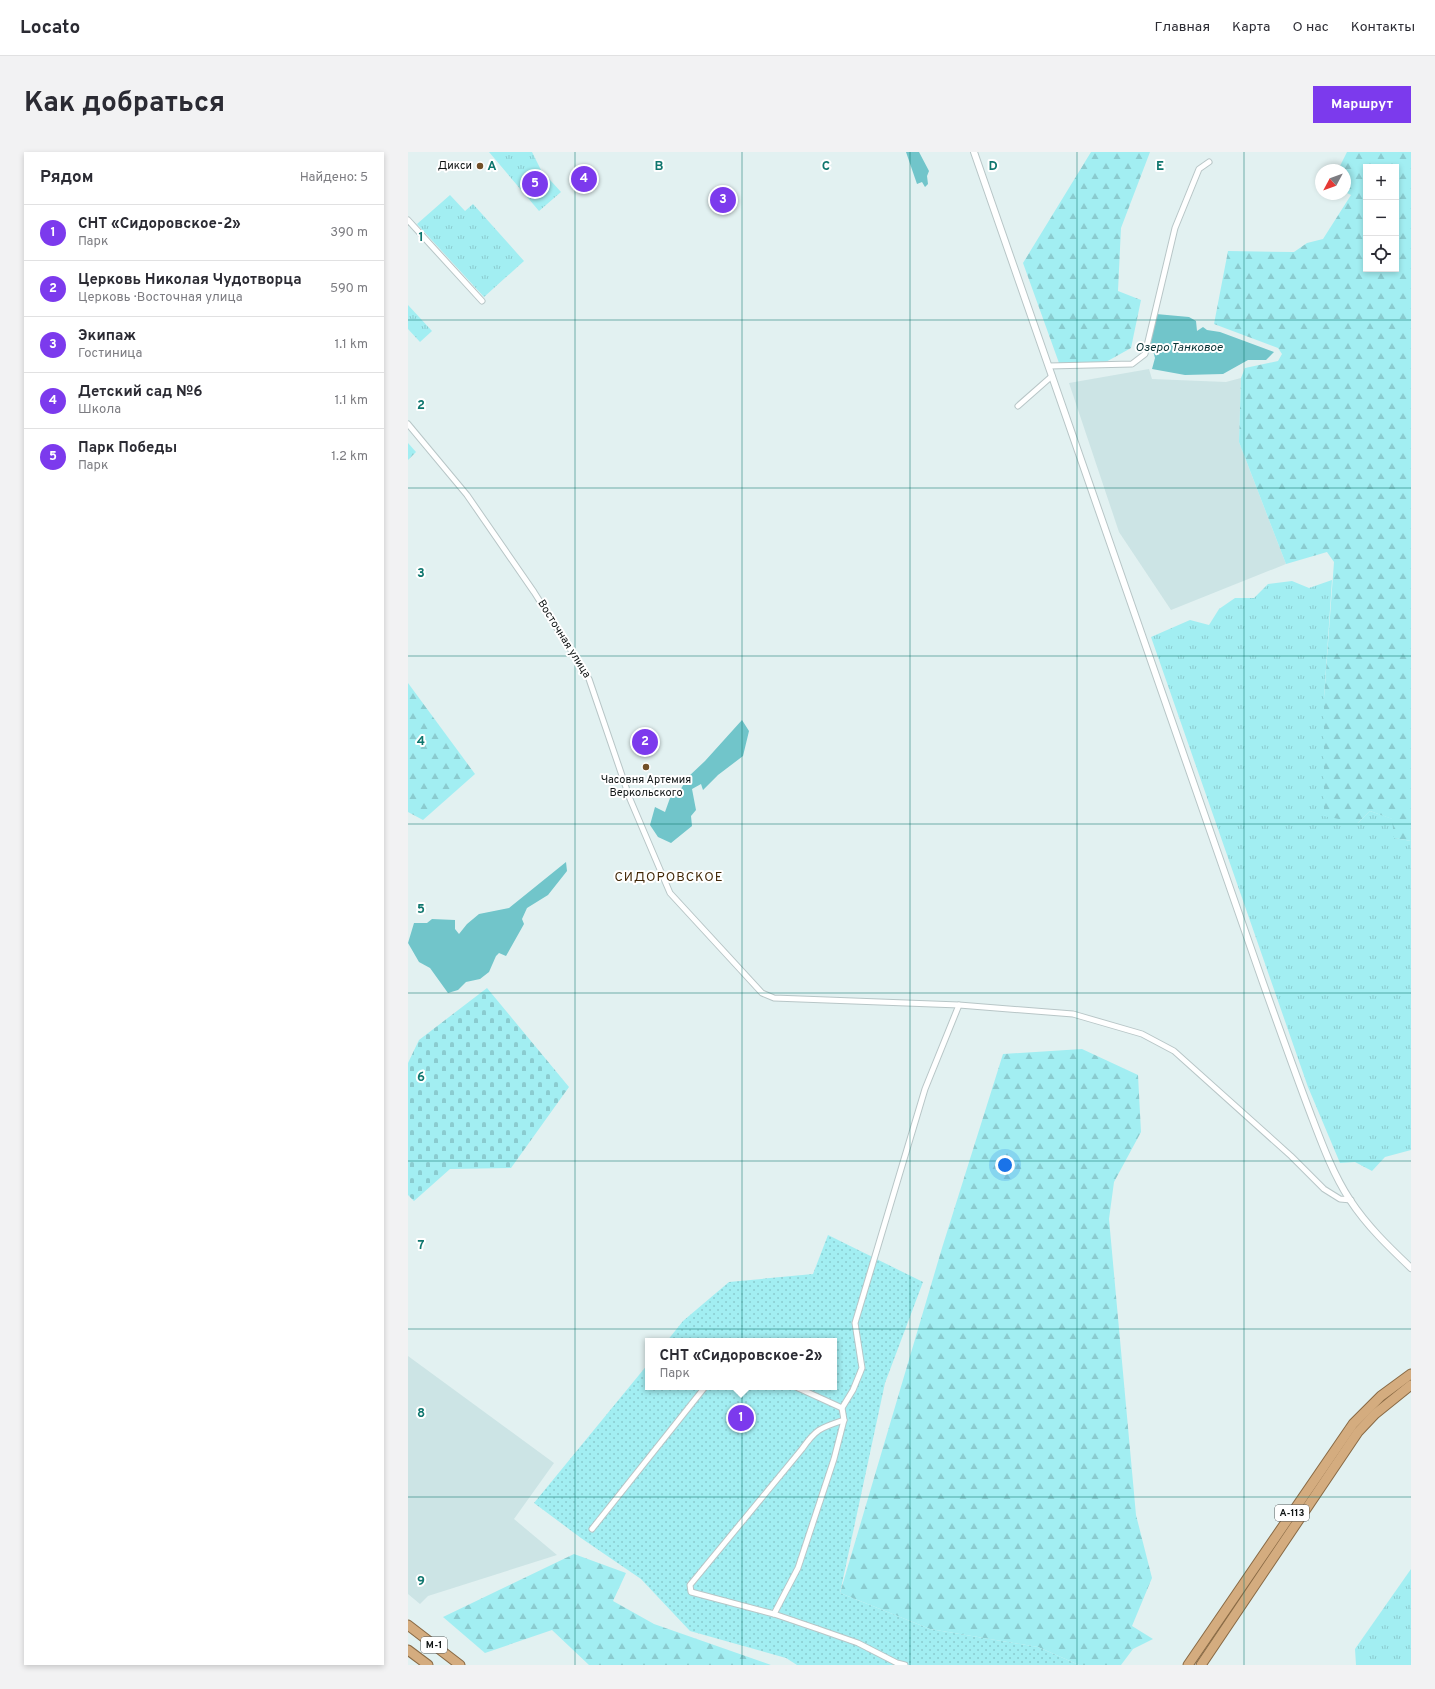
<!DOCTYPE html>
<html lang="ru">
<meta charset="utf-8">
<style>
:root{--surface:#fff;--page:#f2f2f3;--text:#2b2b33;--muted:#7c7c81;--line:#e1e1e2;--accent:#7c3aed}
body{margin:0;font-family:Overpass,sans-serif;background:var(--page);color:var(--text)}
.controls{position:absolute;right:12px;top:12px;display:grid;overflow:hidden;border-radius:0px;box-shadow:0 2px 6px #0003}
.controls button{width:36px;height:36px;display:grid;place-items:center;padding:0;border:0;border-bottom:1px solid var(--line);background:var(--surface);color:var(--text);font:20px sans-serif}
.compass{position:absolute;left:907px;top:12px;width:36px;height:36px;border-radius:50%;background:var(--surface);box-shadow:0 2px 6px #0003;rotate:229deg}
.you{position:absolute;left:597px;top:1013px;width:14px;height:14px;margin:-10px;border:3px solid #fff;border-radius:50%;background:#1a73e8;box-shadow:0 0 0 6px #1a73e833}
.badge{display:grid;place-items:center;width:26px;height:26px;border-radius:50%;background:var(--accent);color:#fff;font-size:13px;font-weight:700}
.pin{position:absolute;translate:-50% -50%;border:2px solid #fff;box-shadow:0 1px 4px #0006}
.popup{position:absolute;left:237px;top:1186px;width:192px;height:52px;box-sizing:border-box;display:grid;place-content:center;border-radius:0px;background:var(--surface);filter:drop-shadow(0 1px 3px #0005);font-size:13px;white-space:nowrap;color:var(--muted)}
.popup b{font-size:15px;color:var(--text)}
.popup::after{content:'';position:absolute;left:50%;top:100%;margin-left:-8px;border:8px solid transparent;border-top-color:var(--surface)}
.list{margin:0;padding:0;list-style:none}
h2{display:flex;justify-content:space-between;align-items:center;height:52px;margin:0;padding:0 16px;font-size:17px}
h2 small{font-size:13px;font-weight:400;color:var(--muted)}
.list li{display:grid;grid-template-columns:26px 1fr auto;gap:12px;align-items:center;box-sizing:border-box;height:56px;padding:0 16px;border-top:1px solid var(--line)}
.list b{display:block;font-size:15px;white-space:nowrap}
.list p{margin:0;font-size:13px;white-space:nowrap;color:var(--muted)}
.list em{font-size:13px;font-style:normal;color:var(--muted)}
.icon{flex:none;width:22px;height:22px;fill:none;stroke:currentColor;stroke-width:2;stroke-linecap:round;stroke-linejoin:round}
.map{position:relative;flex:none;width:1003px;height:1513px;overflow:hidden;border-radius:0px}
header{display:flex;align-items:center;gap:24px;box-sizing:border-box;height:56px;padding:0 20px;background:var(--surface);border-bottom:1px solid var(--line)}
header strong{font-size:19px}
nav{display:flex;gap:22px;margin-inline-start:auto;font-size:14px}
.intro{display:flex;align-items:center;justify-content:space-between;box-sizing:border-box;height:96px;padding:0 24px}
h1{margin:0;font-size:28px}
.button{padding:10px 18px;border-radius:0px;background:var(--accent);color:#fff;font-size:14px;font-weight:700}
main{display:flex;gap:24px;padding:0 24px}
aside{flex:1;background:var(--surface);border-radius:0px;box-shadow:0 2px 6px #0003}
.map>svg:first-child{display:block}
.built{fill:#cce4e5}
.grass{fill:url(#grass-tufts)}
.forest{fill:url(#forest-firs);fill-rule:evenodd}
.cemetery{fill:url(#cemetery-stones)}
.garden{fill:url(#garden-dots)}
.water{fill:#71c5ca}
.lines{fill:none;stroke-linecap:round;stroke-linejoin:round}
.minor-casing{stroke:#b8c6c7;stroke-width:7}
.tertiary-casing{stroke:#b8c6c7;stroke-width:8}
.trunk-casing{stroke:#896a45;stroke-width:11}
.minor{stroke:#fff;stroke-width:5}
.tertiary{stroke:#fff;stroke-width:6}
.trunk{stroke:#d4ac7f;stroke-width:9}
.grid{fill:none;stroke:#0f766e;stroke-width:1;stroke-opacity:0.55}
.poi-dot{fill:#714f27;stroke:#fff;stroke-width:1.5}
.labels{text-anchor:middle;dominant-baseline:central;stroke-width:4;stroke-linejoin:round;paint-order:stroke}
.shield{fill:#fff;stroke:#575a5a;stroke-width:1}
.shield-label{font-size:10px;font-weight:bold;fill:#0f1414}
.poi-label{font-size:11px;fill:#0f1414;stroke:#fff;text-anchor:end}
.street-label{font-size:11px;fill:#0f1414;stroke:#fff}
.water-label{font-size:12px;font-style:italic;fill:#073234;stroke:#fff}
.quarter-label{font-size:13px;letter-spacing:1px;fill:#422807;stroke:#fff}
.grid-label{font-size:13px;text-anchor:middle;font-weight:bold;fill:#0f766e;stroke:#fff;stroke-width:4;stroke-linejoin:round;paint-order:stroke}
</style>
<header>
<strong>Locato</strong>
<nav><a>Главная</a><a>Карта</a><a>О нас</a><a>Контакты</a></nav>
</header>
<div class="intro"><h1>Как добраться</h1><a class="button">Маршрут</a></div>
<main>
<aside>
<h2>Рядом<small>Найдено: 5</small></h2>
<ul class="list">
<li><span class="badge">1</span><div><b>СНТ «Сидоровское-2»</b><p>Парк</p></div><em>390 m</em></li>
<li><span class="badge">2</span><div><b>Церковь Николая Чудотворца</b><p>Церковь · Восточная улица</p></div><em>590 m</em></li>
<li><span class="badge">3</span><div><b>Экипаж</b><p>Гостиница</p></div><em>1.1 km</em></li>
<li><span class="badge">4</span><div><b>Детский сад №6</b><p>Школа</p></div><em>1.1 km</em></li>
<li><span class="badge">5</span><div><b>Парк Победы</b><p>Парк</p></div><em>1.2 km</em></li>
</ul>
</aside>
<div class="map">
<svg width="1003" height="1513" viewBox="0 0 1003 1513">
<defs>
<pattern id="grass-tufts" width="24" height="20" patternUnits="userSpaceOnUse"><rect width="24" height="20" fill="#a2eef2"/><path d="M3 7l-1-3M5 7V3M7 7l1-3M15 17l-1-3M17 17v-4M19 17l1-3" fill="none" stroke="#8acbcf"/></pattern>
<pattern id="forest-firs" width="22" height="20" patternUnits="userSpaceOnUse"><rect width="22" height="20" fill="#a2eef2"/><path d="M5 1l3.5 6h-7zM16 11l3.5 6h-7z" fill="#8acbcf"/></pattern>
<pattern id="cemetery-stones" width="16" height="16" patternUnits="userSpaceOnUse"><rect width="16" height="16" fill="#a2eef2"/><path d="M2 7V4a2 2 0 0 1 4 0v3zM10 15v-3a2 2 0 0 1 4 0v3z" fill="#8acbcf"/></pattern>
<pattern id="garden-dots" width="8" height="8" patternUnits="userSpaceOnUse"><rect width="8" height="8" fill="#a2eef2"/><path d="M2 2h.1M6 6h.1" fill="none" stroke="#8acbcf" stroke-width="1.8" stroke-linecap="round"/></pattern>
</defs>
<rect width="100%" height="100%" fill="#e2f1f1"/>
<g class="built">
<path d="M741,217L744,227L818,230L833,226L831,290L878,412L763,458L711,380L661,231Z"/>
<path d="M0,1204L146,1311L106,1367L149,1403L20,1444L12,1452L0,1442Z"/>
</g>
<g class="grass">
<path d="M81,0H124L133,18L153,40L131,59Z"/>
<path d="M42,43L57,59L65,52L116,109L76,145L9,72Z"/>
<path d="M0,153L24,179L12,190L0,177Z"/>
<path d="M924,428L916,546L950,671L962,659L985,667L987,686L1003,689V998L977,1005L964,1019L947,1010L932,1011L900,935L743,485L782,468L801,473L811,457L827,446H846L860,432L884,429L901,436Z"/>
<path d="M1003,1417V1513H948L947,1497Z"/>
</g>
<g class="forest">
<path d="M683,0H742L713,76L710,139L733,148L723,196L696,211H651L615,111Z"/>
<path d="M939,0H1003V689L986,686L984,667L962,659L950,671L916,664V546L926,410L919,400L878,412L831,290L833,226L837,216L870,209L874,202L870,196L806,172L820,99L886,100L899,91L915,87L943,43L937,40V18H930ZM958,15H988V117H958Z"/>
<path d="M0,291L8,300L0,308Z"/>
<path d="M0,531L67,622L15,668L0,660Z"/>
<path d="M674,897L730,923L733,980L706,1030L701,1067L728,1363L744,1426L724,1474L745,1487L725,1497L713,1513H671L630,1495L522,1477L432,1441L534,1096L595,902Z"/>
<path d="M166,1402L218,1421L205,1449L246,1472L363,1513H181L144,1478L77,1501L35,1465Z"/>
</g>
<path class="cemetery" d="M79,836L161,935L103,1016L42,1017L6,1049L0,1043V911L11,888Z"/>
<path class="garden" d="M420,1083L515,1130L477,1231L432,1441L522,1477L630,1495L671,1513H389L378,1506L282,1479L233,1427L173,1386L126,1351L240,1212V1235H426V1189H259L275,1169L321,1130L405,1122Z"/>
<g class="water">
<path d="M498,0H511L521,19L519,24L520,32L517,35L514,30L509,32Z"/>
<path d="M748,162L781,165L788,169L789,179L795,175L799,178L812,180L866,200L858,208H840L815,222L777,223L744,217L747,206L742,188Z"/>
<path d="M334,568L341,579L335,604L310,623L295,638L293,632L284,637L288,658L283,664L284,674L263,691L250,685L242,673L247,655L257,660L262,646L271,640L280,625L297,609Z"/>
<path d="M158,710L159,719L140,743L119,756L114,767L116,772L98,804L91,801L88,804L81,820L72,827L58,830L50,838L40,841L22,816L11,810L0,791L6,771H19L24,767L47,768V777L51,782L59,772L71,762L101,756Z"/>
</g>
<g class="lines">
<g class="minor-casing">
<g id="minor">
<path d="M0,68L74,149"/>
<path d="M641,214L724,212L737,202L767,76L791,17L801,10"/>
<path d="M610,254L644,224"/>
<path d="M0,272L59,343L126,440L181,527L222,647L262,741L354,841L366,846L551,853L665,862L734,882L766,899L883,1004L916,1037L932,1047L943,1048"/>
<path d="M388,1235L434,1256"/>
<path d="M436,1268C412,1276 408,1277 394,1297L282,1433L283,1440L366,1462L410,1477L450,1491L489,1511L497,1513"/>
<path d="M184,1377L297,1235"/>
<path d="M366,1462L390,1416L426,1307L436,1268L434,1256L445,1238L454,1216L447,1171L517,937L551,853"/>
</g>
</g>
<g class="tertiary-casing">
<path id="tertiary" d="M566,0L854,828C870,873 886,918 903,963C914,992 925,1022 942,1048C959,1074 981,1095 1003,1116"/>
</g>
<g class="trunk-casing">
<g id="trunk">
<path d="M0,1473L52,1513"/>
<path d="M0,1498L20,1513"/>
<path d="M780,1513L945,1272L973,1244L1003,1222"/>
<path d="M793,1513L950,1280L967,1262L1003,1233"/>
</g>
</g>
<use href="#minor" class="minor"/>
<use href="#tertiary" class="tertiary"/>
<use href="#trunk" class="trunk"/>
</g>
<path class="grid" d="M167,0V1513M334,0V1513M502,0V1513M669,0V1513M836,0V1513M0,168H1003M0,336H1003M0,504H1003M0,672H1003M0,841H1003M0,1009H1003M0,1177H1003M0,1345H1003"/>
<g class="poi-dot">
<circle cx="72" cy="14" r="4"/>
<circle cx="238" cy="615" r="4"/>
</g>
<g class="labels">
<g class="shield">
<rect x="867" y="1353" width="34" height="16" rx="3"/>
<rect x="13" y="1485" width="26" height="16" rx="3"/>
</g>
<g class="shield-label">
<text x="884" y="1361">А-113</text>
<text x="26" y="1493">М-1</text>
</g>
<g class="poi-label">
<text x="64" y="14">Дикси</text>
<text x="238" y="628" text-anchor="middle">Часовня Артемия<tspan x="238" dy="13">Веркольского</tspan></text>
</g>
<g class="street-label">
<text transform="translate(156 487) rotate(58)">Восточная улица</text>
</g>
<g class="water-label">
<text x="771" y="196">Озеро Танковое</text>
</g>
<g class="quarter-label">
<text x="261" y="726">СИДОРОВСКОЕ</text>
</g>
</g>
<g class="grid-label">
<text x="84" y="18">A</text>
<text x="251" y="18">B</text>
<text x="418" y="18">C</text>
<text x="585" y="18">D</text>
<text x="752" y="18">E</text>
<text x="13" y="89">1</text>
<text x="13" y="257">2</text>
<text x="13" y="425">3</text>
<text x="13" y="593">4</text>
<text x="13" y="761">5</text>
<text x="13" y="929">6</text>
<text x="13" y="1097">7</text>
<text x="13" y="1265">8</text>
<text x="13" y="1433">9</text>
</g>
</svg>
<div class="controls">
<button>+</button>
<button>−</button>
<button><svg class="icon" aria-label="locate" viewBox="0 0 24 24"><circle cx="12" cy="12" r="6"/><path d="M12 2v4M12 18v4M2 12h4M18 12h4"/></svg></button>
</div>
<svg class="compass" viewBox="-18 -18 36 36"><path d="M0-13l5 13h-10z" fill="#e53935"/><path d="M0 13l5-13h-10z" fill="#7c7c81"/></svg>
<div class="you"></div>
<div class="pin badge" style="left:333px;top:1266px">1</div>
<div class="popup"><b>СНТ «Сидоровское-2»</b>Парк</div>
<div class="pin badge" style="left:237px;top:590px">2</div>
<div class="pin badge" style="left:315px;top:48px">3</div>
<div class="pin badge" style="left:176px;top:27px">4</div>
<div class="pin badge" style="left:127px;top:32px">5</div>
</div>
</main>
